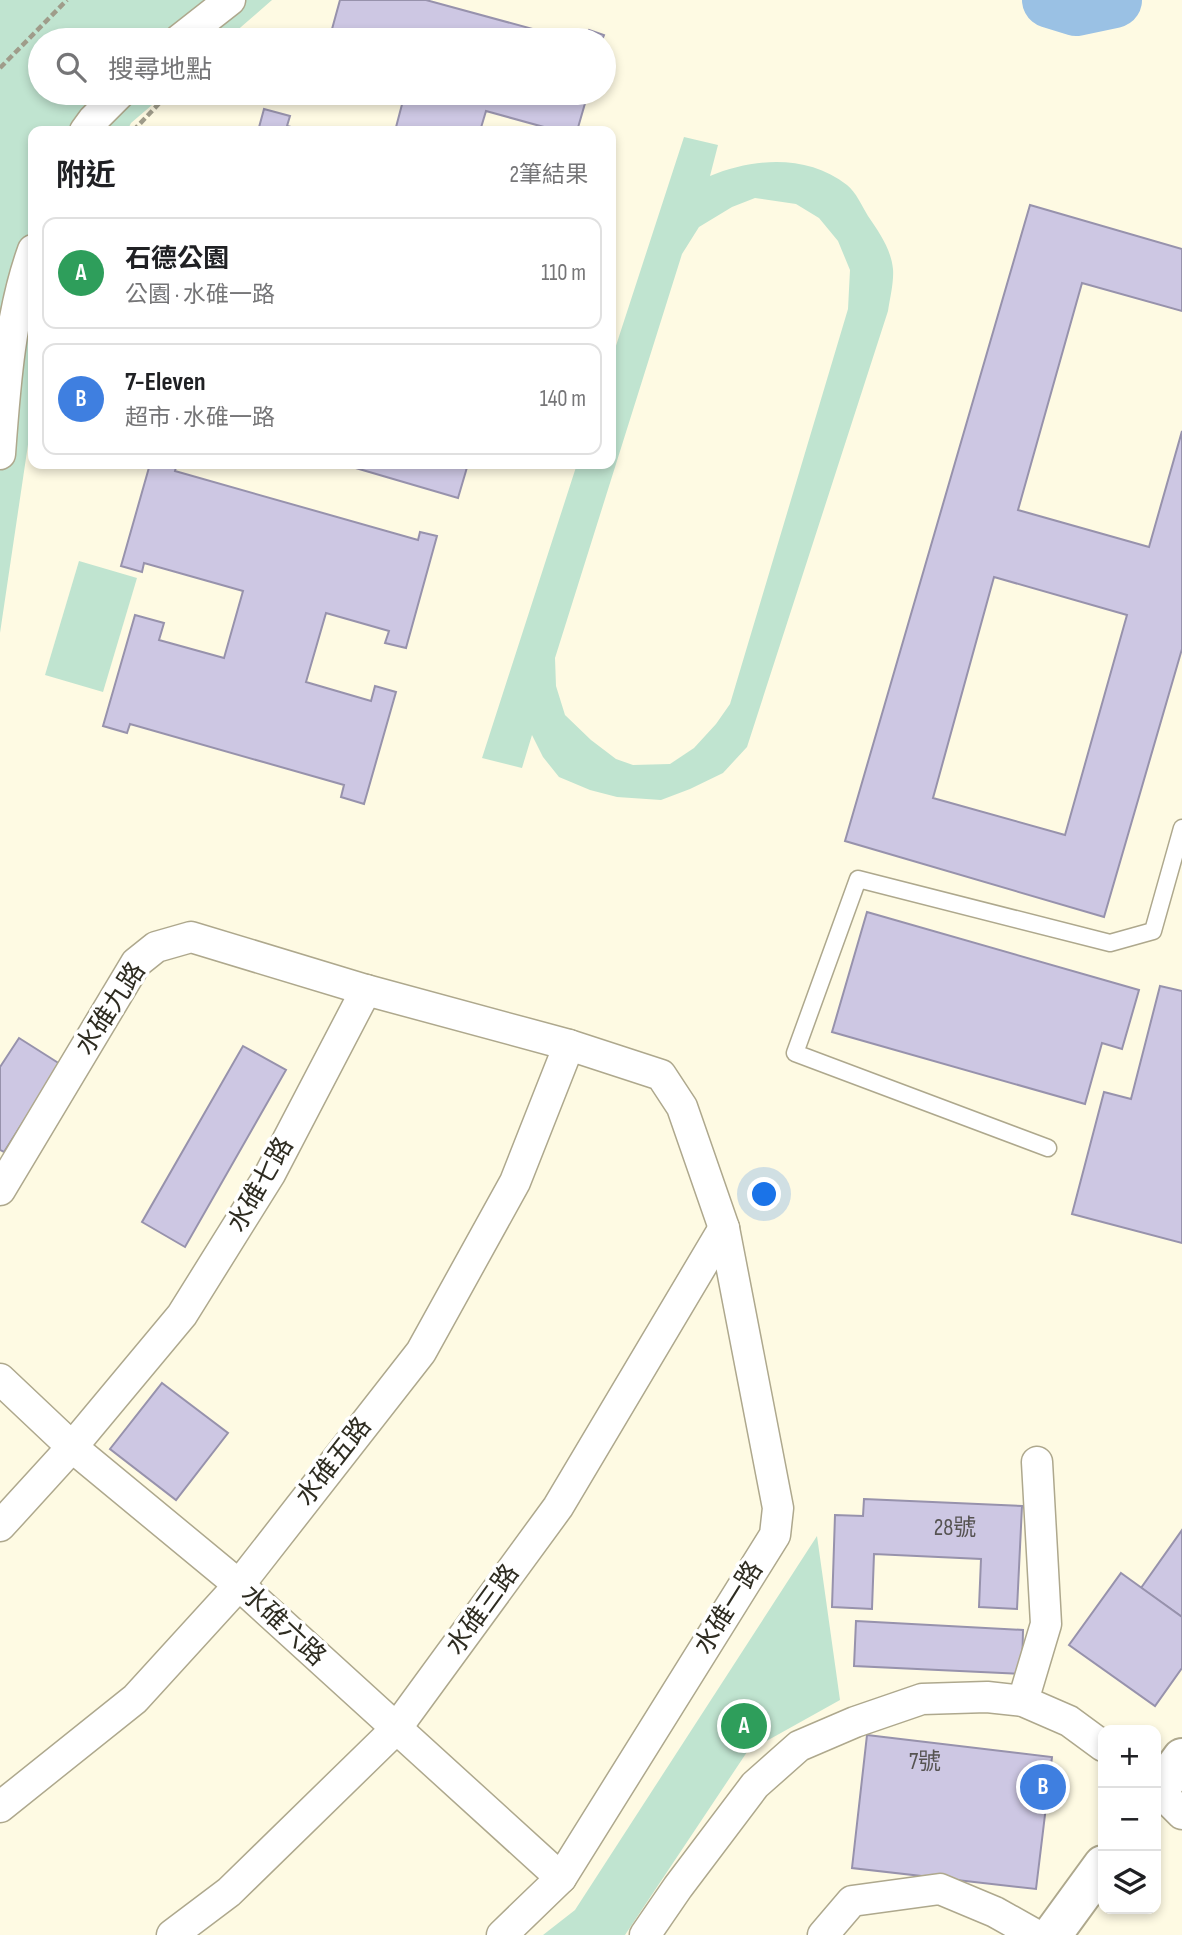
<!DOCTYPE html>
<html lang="zh-TW">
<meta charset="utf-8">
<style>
:root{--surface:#fff;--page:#f2f2f2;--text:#202124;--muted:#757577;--line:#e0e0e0;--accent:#735d2d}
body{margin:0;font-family:"Sofia Sans Condensed","Noto Sans TC",sans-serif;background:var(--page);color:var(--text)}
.controls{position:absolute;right:21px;bottom:21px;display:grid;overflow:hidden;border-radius:14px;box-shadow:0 4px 10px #0003}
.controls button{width:63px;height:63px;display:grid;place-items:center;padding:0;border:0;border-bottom:2px solid var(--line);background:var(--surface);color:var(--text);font:35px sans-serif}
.you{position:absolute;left:765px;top:1195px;width:24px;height:24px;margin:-18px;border:5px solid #fff;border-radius:50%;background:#1a73e8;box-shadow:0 0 0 10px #1a73e833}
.badge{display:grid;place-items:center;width:46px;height:46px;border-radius:50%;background:var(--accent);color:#fff;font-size:23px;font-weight:700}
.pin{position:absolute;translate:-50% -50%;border:4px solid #fff;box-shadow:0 2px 7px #0006}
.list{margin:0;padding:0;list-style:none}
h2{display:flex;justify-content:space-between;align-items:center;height:91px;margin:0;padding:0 28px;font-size:30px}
h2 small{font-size:23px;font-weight:400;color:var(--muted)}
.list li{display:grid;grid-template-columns:46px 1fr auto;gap:21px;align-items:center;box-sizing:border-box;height:112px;margin:0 14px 14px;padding:0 14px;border:2px solid var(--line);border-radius:14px}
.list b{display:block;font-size:26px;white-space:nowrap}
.list p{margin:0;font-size:23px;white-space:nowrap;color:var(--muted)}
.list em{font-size:23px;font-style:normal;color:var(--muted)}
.icon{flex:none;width:38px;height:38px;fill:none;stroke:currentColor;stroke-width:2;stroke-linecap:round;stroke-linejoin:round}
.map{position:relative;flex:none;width:1182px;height:1935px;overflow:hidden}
.search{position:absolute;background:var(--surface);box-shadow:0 4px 10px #0003;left:28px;top:28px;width:588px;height:77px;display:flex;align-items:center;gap:18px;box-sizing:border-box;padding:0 24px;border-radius:38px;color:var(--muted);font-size:26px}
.panel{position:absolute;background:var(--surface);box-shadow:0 4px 10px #0003;left:28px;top:126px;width:588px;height:343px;border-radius:14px}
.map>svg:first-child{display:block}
.green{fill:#c0e4d0;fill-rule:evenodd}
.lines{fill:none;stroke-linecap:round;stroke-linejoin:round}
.river{stroke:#9ac1e4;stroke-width:56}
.building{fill:#cdc7e3;stroke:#9792ac;stroke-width:2;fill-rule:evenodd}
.service-casing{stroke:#aea88d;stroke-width:19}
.minor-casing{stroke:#aea88d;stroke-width:33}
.tertiary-casing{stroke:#aea88d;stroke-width:42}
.path{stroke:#9f9c8a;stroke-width:4.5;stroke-dasharray:7 3.5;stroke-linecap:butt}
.service{stroke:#fff;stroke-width:16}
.minor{stroke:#fff;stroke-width:30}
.tertiary{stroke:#fff;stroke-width:38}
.labels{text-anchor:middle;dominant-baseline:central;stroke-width:7;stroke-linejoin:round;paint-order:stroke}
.number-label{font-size:23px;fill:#565352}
.street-label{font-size:26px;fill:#2e2c21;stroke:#fff}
</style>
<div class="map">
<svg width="1182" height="1935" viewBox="0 0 1182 1935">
<rect width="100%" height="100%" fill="#fefae3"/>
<g class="green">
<path d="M0,0H272L226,40H40V93H166L131,123L127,131H33V411L0,633Z"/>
<path d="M684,137L718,145L710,176C754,158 807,154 847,185C856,192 862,206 868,216C879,232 891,249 893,269C894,282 890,298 888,311L747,747L723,773L690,789L661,800L617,797L590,790L559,777L543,757L532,735L522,768L482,758L577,464H611V361ZM755,198L796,204L819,218L838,241L850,270L848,309L730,704L716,724L694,748L670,764L633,765L616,759L591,740L565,715L556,686L555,658L682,254L699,227L732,207Z"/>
<path d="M79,561L137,578L103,692L45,675Z"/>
<path d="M817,1536L840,1700L747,1752L625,1935H543L575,1910Z"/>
</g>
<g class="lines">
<path class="river" d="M1050,0L1076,8L1114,0"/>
</g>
<g class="building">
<path d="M340,0H426L573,40H329Z"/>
<path d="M589,30L604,35L602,40H586Z"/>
<path d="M405,93H588L577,131H550L551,129L486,111L480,131H395Z"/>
<path d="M264,109L290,116L287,126L308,131H258Z"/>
<path d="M1030,205L1182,249V311L1082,283L1018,510L1149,547L1182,431V649L1104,917L845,841ZM994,577L1127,615L1065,835L933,798Z"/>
<path d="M150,464H177L175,471L418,540L420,532L437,536L406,648L385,643L389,631L326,613L306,682L371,701L375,686L396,692L364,804L341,797L344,785L130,724L127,733L103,726L135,615L164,623L159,640L224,658L243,591L144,563L142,572L121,566Z"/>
<path d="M342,464H468L458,498Z"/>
<path d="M867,912L1139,990L1122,1049L1102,1043L1085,1104L832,1032Z"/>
<path d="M1160,986L1182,991V1243L1072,1214L1104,1092L1131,1099Z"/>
<path d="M19,1038L60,1064L4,1152L0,1150V1067Z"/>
<path d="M243,1046L286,1070L185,1247L142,1222Z"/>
<path d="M162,1383L228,1433L176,1500L110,1449Z"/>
<path d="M864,1499L1022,1506L1017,1609L979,1607L981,1559L874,1554L872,1609L832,1607L835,1515L863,1516Z"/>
<path d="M1182,1530V1617L1141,1588Z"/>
<path d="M1121,1573L1182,1617V1668L1155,1706L1069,1645Z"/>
<path d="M856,1621L1023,1630L1022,1674L854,1666Z"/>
<path d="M867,1735L1052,1757L1036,1889L852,1868Z"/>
</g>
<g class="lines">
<g class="service-casing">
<path id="service" d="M1048,1148L795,1053L858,879L1110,943L1153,931L1182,828"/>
</g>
<g class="minor-casing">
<g id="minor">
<path d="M179,40L230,0"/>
<path d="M85,131L93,120L120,93"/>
<path d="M0,454C5,386 10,314 33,250"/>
<path d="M0,1190L136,963L156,947L191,937L366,990L569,1045L661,1075L682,1107L724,1228L778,1508L775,1535L561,1878L502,1935"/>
<path d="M0,1379L72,1447L239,1585L561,1878"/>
<path d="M0,1526L72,1447L182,1315L270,1174L366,990"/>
<path d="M1023,1701L1046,1624L1037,1462"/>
<path d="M1156,1788L1182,1814"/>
<path d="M0,1807L135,1699L239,1585L421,1352L515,1182L569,1045"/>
<path d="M172,1935L229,1892L395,1730L558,1507L724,1228"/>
<path d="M645,1935L678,1887L755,1785L799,1746L855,1722L922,1699L987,1697L1023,1701L1069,1721L1103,1746"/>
<path d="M823,1935L852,1901L940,1889L995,1912L1036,1935"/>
</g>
</g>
<g class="tertiary-casing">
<g id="tertiary">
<path d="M1156,1794L1182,1758"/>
<path d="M1052,1935L1103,1865"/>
</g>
</g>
<g class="path">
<path d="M0,68L67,0"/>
<path d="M133,131L169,93"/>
</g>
<use href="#service" class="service"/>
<use href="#minor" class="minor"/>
<use href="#tertiary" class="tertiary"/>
</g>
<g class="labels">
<g class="number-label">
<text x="955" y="1528">28號</text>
<text x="925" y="1762">7號</text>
</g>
<g class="street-label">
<text transform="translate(111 1009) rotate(-57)">水碓九路</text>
<text transform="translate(261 1185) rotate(-60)">水碓七路</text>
<text transform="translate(334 1462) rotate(-52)">水碓五路</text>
<text transform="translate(729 1608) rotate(-58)">水碓一路</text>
<text transform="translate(483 1610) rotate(-54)">水碓三路</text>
<text transform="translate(283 1626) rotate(43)">水碓六路</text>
</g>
</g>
</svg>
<div class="controls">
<button>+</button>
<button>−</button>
<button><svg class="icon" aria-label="layers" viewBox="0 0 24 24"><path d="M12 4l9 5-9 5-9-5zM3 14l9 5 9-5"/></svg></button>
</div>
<div class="you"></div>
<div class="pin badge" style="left:744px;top:1726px;background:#2e9e5b">A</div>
<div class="pin badge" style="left:1043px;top:1787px;background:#3f7fe0">B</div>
<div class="search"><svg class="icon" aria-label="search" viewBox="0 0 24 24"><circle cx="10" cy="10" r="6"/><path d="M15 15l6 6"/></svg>搜尋地點</div>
<section class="panel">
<h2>附近<small>2筆結果</small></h2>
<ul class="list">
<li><span class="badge" style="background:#2e9e5b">A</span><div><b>石德公園</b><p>公園 · 水碓一路</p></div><em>110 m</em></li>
<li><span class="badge" style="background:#3f7fe0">B</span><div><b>7-Eleven</b><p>超市 · 水碓一路</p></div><em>140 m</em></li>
</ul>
</section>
</div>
